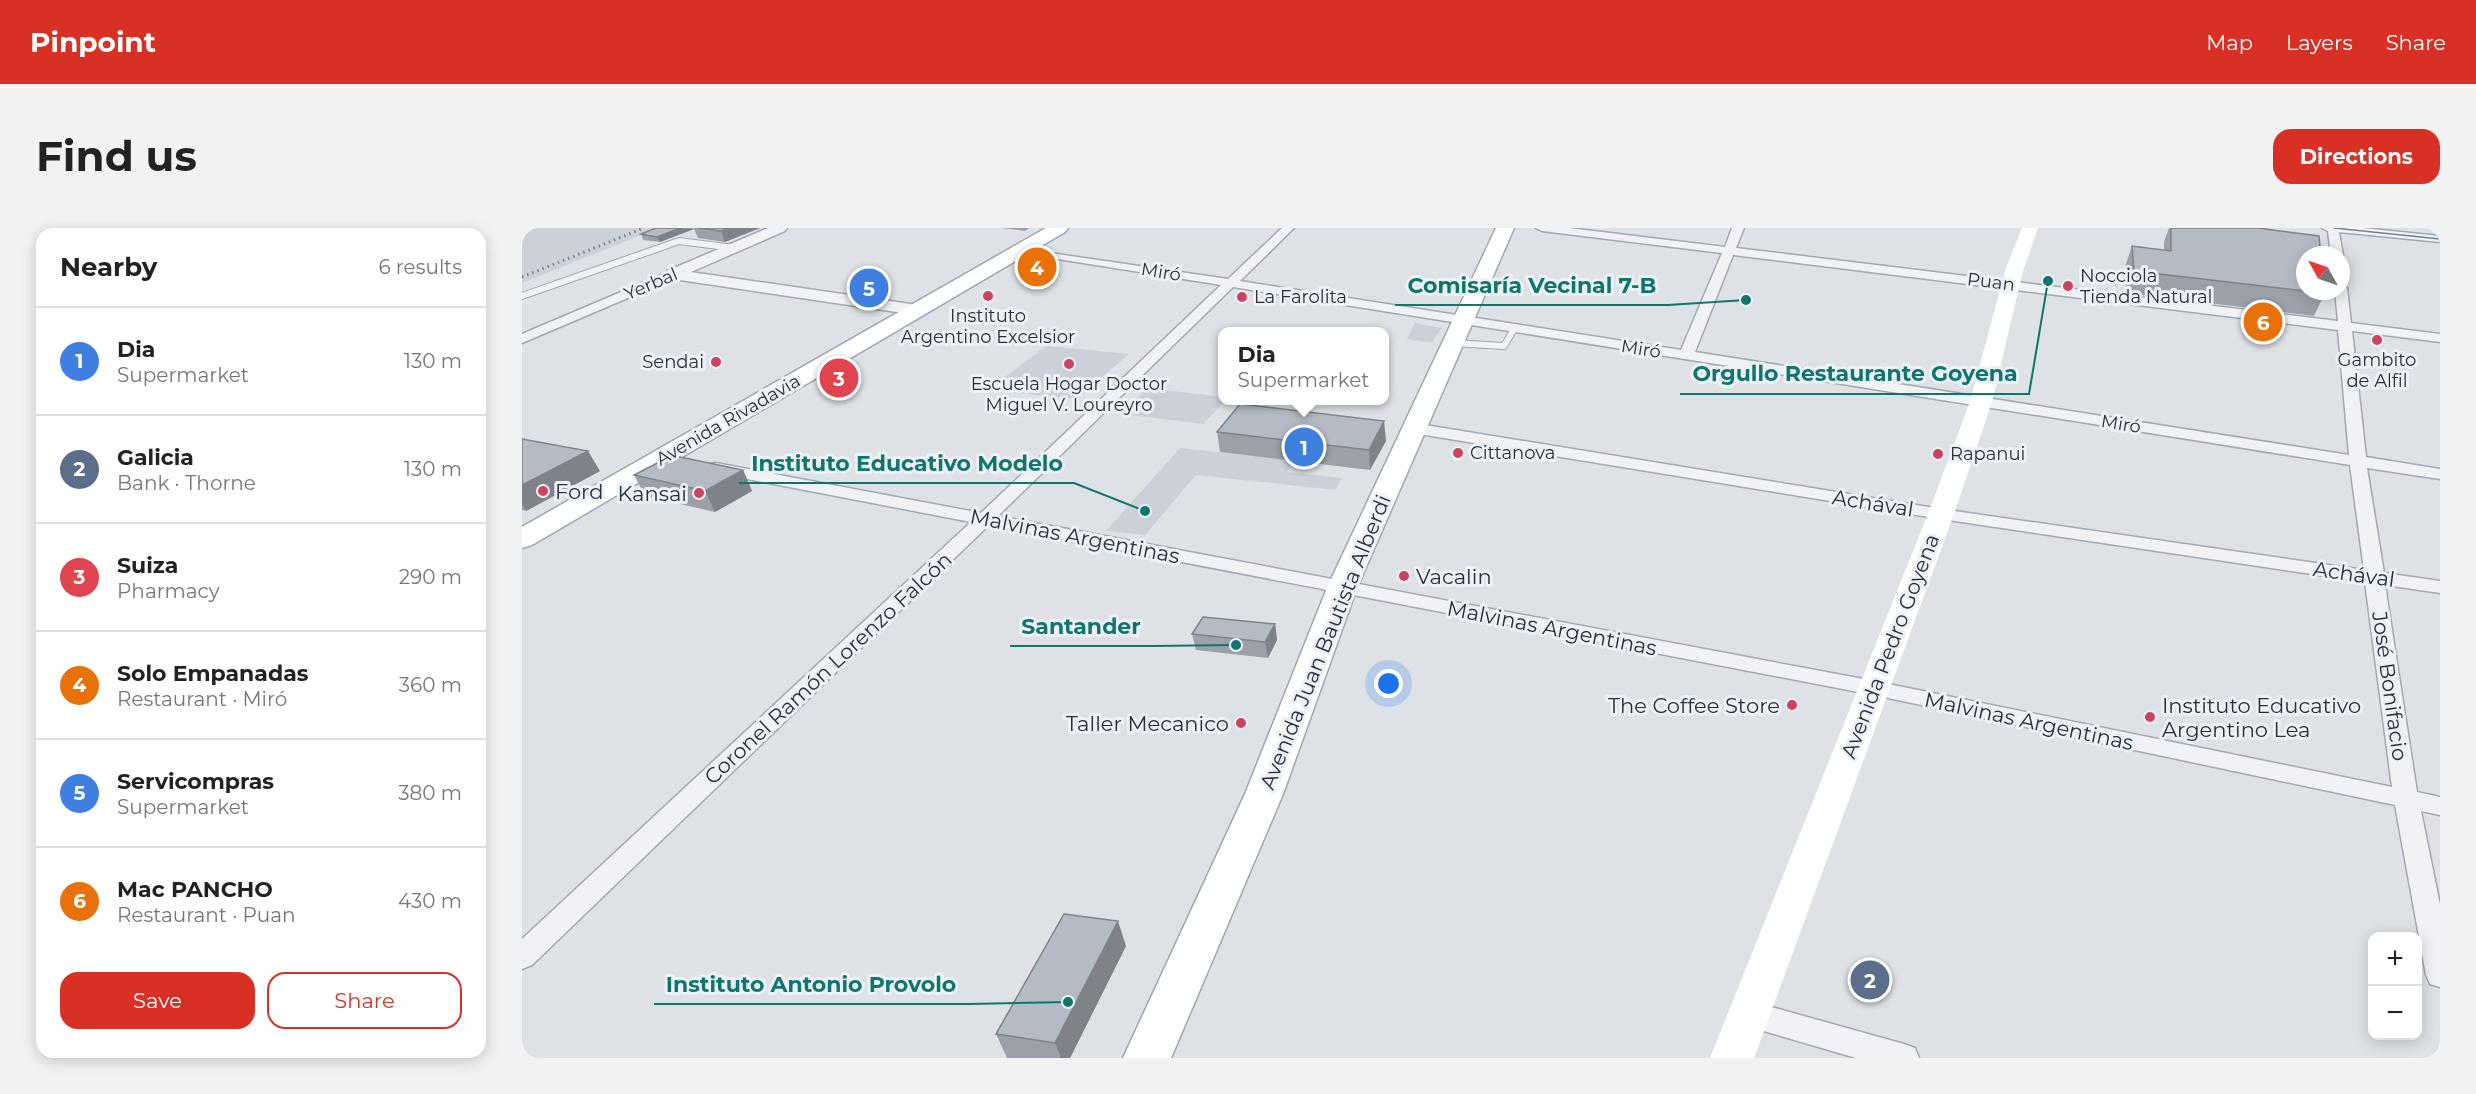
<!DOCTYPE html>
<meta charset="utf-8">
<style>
:root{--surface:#fff;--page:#f2f2f2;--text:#222;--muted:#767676;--line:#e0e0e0;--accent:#d93025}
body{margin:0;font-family:Montserrat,sans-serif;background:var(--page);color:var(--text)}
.controls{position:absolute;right:18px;bottom:18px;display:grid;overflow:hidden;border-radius:12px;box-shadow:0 3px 15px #0003}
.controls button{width:54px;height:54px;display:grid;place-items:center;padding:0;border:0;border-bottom:2px solid var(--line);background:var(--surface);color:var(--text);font:30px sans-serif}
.compass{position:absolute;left:1774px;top:18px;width:54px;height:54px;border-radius:50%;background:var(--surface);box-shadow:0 3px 15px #0003;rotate:310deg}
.you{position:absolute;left:867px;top:456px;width:21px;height:21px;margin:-15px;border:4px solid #fff;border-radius:50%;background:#1a73e8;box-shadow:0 0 0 9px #1a73e833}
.badge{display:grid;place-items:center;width:39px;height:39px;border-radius:50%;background:var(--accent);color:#fff;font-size:20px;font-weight:700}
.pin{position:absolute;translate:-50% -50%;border:3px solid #fff;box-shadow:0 2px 6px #0006}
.popup{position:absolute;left:696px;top:99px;width:171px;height:78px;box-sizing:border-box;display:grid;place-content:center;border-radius:12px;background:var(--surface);filter:drop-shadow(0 2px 4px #0005);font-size:20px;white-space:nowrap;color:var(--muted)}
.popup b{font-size:22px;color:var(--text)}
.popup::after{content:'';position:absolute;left:50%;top:100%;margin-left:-12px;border:12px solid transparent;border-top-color:var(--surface)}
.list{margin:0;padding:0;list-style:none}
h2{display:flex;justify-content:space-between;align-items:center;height:78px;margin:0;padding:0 24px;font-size:26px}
h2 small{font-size:20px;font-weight:400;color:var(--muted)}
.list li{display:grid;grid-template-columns:39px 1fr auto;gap:18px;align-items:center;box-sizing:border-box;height:108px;padding:0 24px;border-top:2px solid var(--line)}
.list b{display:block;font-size:22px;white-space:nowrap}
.list p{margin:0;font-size:20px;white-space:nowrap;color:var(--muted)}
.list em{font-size:20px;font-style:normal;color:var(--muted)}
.actions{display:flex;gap:12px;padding:18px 24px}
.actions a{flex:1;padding:14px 0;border:2px solid var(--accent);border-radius:18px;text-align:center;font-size:21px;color:var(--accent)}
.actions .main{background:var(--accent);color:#fff}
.map{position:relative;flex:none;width:1918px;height:830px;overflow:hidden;border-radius:18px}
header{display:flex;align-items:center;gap:36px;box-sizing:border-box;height:84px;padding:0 30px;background:var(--accent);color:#fff}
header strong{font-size:28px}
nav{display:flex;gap:33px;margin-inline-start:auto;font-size:21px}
.intro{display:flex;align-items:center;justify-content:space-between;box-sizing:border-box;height:144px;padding:0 36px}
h1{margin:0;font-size:42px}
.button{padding:15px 27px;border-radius:18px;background:var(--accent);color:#fff;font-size:21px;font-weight:700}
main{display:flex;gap:36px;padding:0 36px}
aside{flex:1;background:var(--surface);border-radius:18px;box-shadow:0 3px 15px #0003}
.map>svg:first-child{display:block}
.built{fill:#ccd1d9}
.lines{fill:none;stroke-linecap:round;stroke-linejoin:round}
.service-casing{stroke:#a3a9b1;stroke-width:8}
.minor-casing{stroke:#a3a9b1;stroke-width:3}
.tertiary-casing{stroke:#a3a9b1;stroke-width:3}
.primary-casing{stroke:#9da7b2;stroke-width:3}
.service{stroke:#f0f2f6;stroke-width:6}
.minor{fill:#f0f2f6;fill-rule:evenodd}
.tertiary{fill:#f0f2f6;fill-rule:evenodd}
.secondary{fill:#fff;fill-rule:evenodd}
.primary{fill:#fff;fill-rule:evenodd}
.tram{stroke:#778290;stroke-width:1.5}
.rail{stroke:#778290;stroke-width:3;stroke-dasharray:1.5 4;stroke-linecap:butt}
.wall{fill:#9ca1a9}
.shaded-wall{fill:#7f8389}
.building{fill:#b5bbc4;stroke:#7f8389;stroke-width:1.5}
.poi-dot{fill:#cb445f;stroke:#edf1f5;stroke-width:2}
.labels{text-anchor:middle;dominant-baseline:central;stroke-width:6;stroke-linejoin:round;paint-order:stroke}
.far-street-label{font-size:18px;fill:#27303d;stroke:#edf1f5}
.far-poi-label{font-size:18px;fill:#27303d;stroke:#edf1f5;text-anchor:start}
.poi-label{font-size:21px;fill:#27303d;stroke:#edf1f5;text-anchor:start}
.street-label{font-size:21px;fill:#27303d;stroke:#edf1f5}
.leader{fill:none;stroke:#0f766e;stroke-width:2}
.callout-dot{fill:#0f766e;stroke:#edf1f5;stroke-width:2}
.callout-label{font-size:22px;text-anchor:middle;font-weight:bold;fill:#0f766e;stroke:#edf1f5;stroke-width:6;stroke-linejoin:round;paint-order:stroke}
</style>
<header>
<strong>Pinpoint</strong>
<nav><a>Map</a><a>Layers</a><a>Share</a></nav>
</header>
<div class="intro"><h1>Find us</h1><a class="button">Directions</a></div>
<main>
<aside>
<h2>Nearby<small>6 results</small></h2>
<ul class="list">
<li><span class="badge" style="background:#3f7fe0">1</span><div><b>Dia</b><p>Supermarket</p></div><em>130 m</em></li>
<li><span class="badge" style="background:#5c6f8a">2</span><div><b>Galicia</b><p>Bank · Thorne</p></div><em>130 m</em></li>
<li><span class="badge" style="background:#e0444e">3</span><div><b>Suiza</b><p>Pharmacy</p></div><em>290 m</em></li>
<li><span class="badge" style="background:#e8710a">4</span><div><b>Solo Empanadas</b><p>Restaurant · Miró</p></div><em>360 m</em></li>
<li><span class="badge" style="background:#3f7fe0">5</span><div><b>Servicompras</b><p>Supermarket</p></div><em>380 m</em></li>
<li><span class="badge" style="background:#e8710a">6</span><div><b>Mac PANCHO</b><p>Restaurant · Puan</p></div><em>430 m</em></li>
</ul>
<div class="actions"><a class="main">Save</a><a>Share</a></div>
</aside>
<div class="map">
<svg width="1918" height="830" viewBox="0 0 1918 830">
<rect width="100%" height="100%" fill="#dee2e7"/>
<g class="built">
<path d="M0,0H137L0,55Z"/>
<path d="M893,95L920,100L909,115L885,111Z"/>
<path d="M524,118L607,126L555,171L466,162Z"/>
<path d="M625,160L701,169V172L703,173L681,196L600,186Z"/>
<path d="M658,220L773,232L765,244L820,250L813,262L674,247L623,307L584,303Z"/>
</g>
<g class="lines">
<g class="service-casing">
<g id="service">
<path d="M0,68L157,13L212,20"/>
<path d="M930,115L982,118L992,101"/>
</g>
</g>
<g class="minor-casing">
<g id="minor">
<path d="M760,0H772L718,53L1159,122L1200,25L1020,3L1014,0H1047L1203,19L1210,0H1222L1214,20L1816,93L1813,63H1819V56L1825,60L1829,95L1918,106V114L1830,103L1844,229L1918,241V251L1845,240L1862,345L1918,353V365L1863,357L1895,564L1918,569V587L1899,583L1918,677V759L1908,756L1904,747L1873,577L1352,467L467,297L10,737L0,741V711L449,294L194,245L188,244L186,240L188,236L194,235L459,285L699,57L498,25L494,24V20L706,51ZM1211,27L1816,102L1827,227L1173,124ZM711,59L1828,237L1842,342L1419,281L891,195L883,200L891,205L1419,291L1843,354L1870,559L1352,453L476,288Z"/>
<path d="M1800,0H1840L1918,8V14L1817,4L1821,27L1819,30V27H1809L1806,3Z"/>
<path d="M151,42L155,43V49L0,115V106Z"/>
<path d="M1228,773L1382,816L1393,820L1397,830H1334L1228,799L1217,795L1213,786L1217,777Z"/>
</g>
</g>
<g class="tertiary-casing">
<path id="tertiary" d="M246,0H265L263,3L169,44L395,77L403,82L395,87L151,51L143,46L145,43Z"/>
</g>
<g class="primary-casing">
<g id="primary">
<path d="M524,0H546L543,4L10,317L0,320V299Z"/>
<path d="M974,0H992L835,360L761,566L649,830H601L723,566L805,360Z"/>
</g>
</g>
<use href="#service" class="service"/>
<use href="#minor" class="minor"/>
<use href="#tertiary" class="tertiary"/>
<path class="secondary" d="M1500,0H1516L1501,43L1470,174L1432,286L1232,830H1188L1406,286L1448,174L1483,43Z"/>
<use href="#primary" class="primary"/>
<path class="tram" d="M1812,0L1918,11"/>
<path class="rail" d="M0,49L122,0"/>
</g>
<g class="wall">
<path d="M134,0H238L203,14L176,10L172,1L138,14L121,12L119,6Z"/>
<path d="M480,0H507L503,3Z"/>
<path d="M1647,0H1736L1803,65L1792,88L1604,65L1603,39L1610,18L1642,22V14Z"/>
<path d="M695,204L864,213L848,242L698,224Z"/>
<path d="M0,211L78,243L4,283L0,282Z"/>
<path d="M221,242L230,263L193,284L123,268L112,247Z"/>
<path d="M753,396L755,412L746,430L674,422L670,406Z"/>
<path d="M604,718L548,830H485L474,806Z"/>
</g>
<g class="shaded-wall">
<path d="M158,0L172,1L138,14L135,9Z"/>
<path d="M206,0H238L203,14L199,3Z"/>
<path d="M862,193L864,213L848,242L847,222Z"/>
<path d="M66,223L78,243L4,283L0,276V257Z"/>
<path d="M221,242L230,263L193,284L183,263Z"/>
<path d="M753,396L755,412L746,430L743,414Z"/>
<path d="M596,693L604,718L548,830H539L533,815Z"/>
</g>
<g class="building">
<path d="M134,0H158L135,9L119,6Z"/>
<path d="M176,0H206L199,3Z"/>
<path d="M1649,0H1736L1797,8L1799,27H1783V63L1612,43L1610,18L1649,23Z"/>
<path d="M1784,63H1803V65Z"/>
<path d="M718,176L862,193L847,222L695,204Z"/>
<path d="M0,211L66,223L0,257Z"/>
<path d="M158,229L221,242L183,263L112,247L143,231Z"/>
<path d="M681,389L753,396L743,414L670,406Z"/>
<path d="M542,686L596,693L533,815L474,806Z"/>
</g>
<g class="poi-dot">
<circle cx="1546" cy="58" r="6"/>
<circle cx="466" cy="68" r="6"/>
<circle cx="720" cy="69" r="6"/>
<circle cx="1855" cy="112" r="6"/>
<circle cx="194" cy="134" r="6"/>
<circle cx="547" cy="136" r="6"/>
<circle cx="936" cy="225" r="6"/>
<circle cx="1416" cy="226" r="6"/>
<circle cx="21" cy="263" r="6"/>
<circle cx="177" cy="265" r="6"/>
<circle cx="882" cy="348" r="6"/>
<circle cx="1270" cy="477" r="6"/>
<circle cx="1628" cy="489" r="6"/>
<circle cx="719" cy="495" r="6"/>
</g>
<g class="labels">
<g class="far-street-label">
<text transform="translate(639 44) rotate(9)">Miró</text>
<text transform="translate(1469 54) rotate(7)">Puan</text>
<text transform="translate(129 56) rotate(-23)">Yerbal</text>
<text transform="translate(1119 121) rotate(9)">Miró</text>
<text transform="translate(206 192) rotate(-30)">Avenida Rivadavia</text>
<text transform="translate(1599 196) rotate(9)">Miró</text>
</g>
<g class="far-poi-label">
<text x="1558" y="48">Nocciola<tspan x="1558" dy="21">Tienda Natural</tspan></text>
<text x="732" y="69">La Farolita</text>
<text x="466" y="88" text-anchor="middle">Instituto<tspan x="466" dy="21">Argentino Excelsior</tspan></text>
<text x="1855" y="132" text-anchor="middle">Gambito<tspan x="1855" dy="21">de Alfil</tspan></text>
<text x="182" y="134" text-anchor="end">Sendai</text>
<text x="547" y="156" text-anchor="middle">Escuela Hogar Doctor<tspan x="547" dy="21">Miguel V. Loureyro</tspan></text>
<text x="948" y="225">Cittanova</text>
<text x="1428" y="226">Rapanui</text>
</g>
<g class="poi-label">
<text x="33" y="263">Ford</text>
<text x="165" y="265" text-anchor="end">Kansai</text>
<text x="894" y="348">Vacalin</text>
<text x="1258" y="477" text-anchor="end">The Coffee Store</text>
<text x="1640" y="477">Instituto Educativo<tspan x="1640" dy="24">Argentino Lea</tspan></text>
<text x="707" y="495" text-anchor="end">Taller Mecanico</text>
</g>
<g class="street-label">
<text transform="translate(1351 275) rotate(9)">Achával</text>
<text transform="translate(553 308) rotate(11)">Malvinas Argentinas</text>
<text transform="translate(1832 346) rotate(8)">Achával</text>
<text transform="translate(1030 400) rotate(11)">Malvinas Argentinas</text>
<text transform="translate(803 414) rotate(-68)">Avenida Juan Bautista Alberdi</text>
<text transform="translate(1368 418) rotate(-69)">Avenida Pedro Goyena</text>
<text transform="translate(306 440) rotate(-43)">Coronel Ramón Lorenzo Falcón</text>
<text transform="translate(1868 458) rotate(82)">José Bonifacio</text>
<text transform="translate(1507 493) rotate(12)">Malvinas Argentinas</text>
</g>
</g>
<path class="leader" d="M1224 72L1146 77H873M1526 53L1507 166H1158M623 283L552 255H217M714 417L631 418H488M546 774L446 776H132"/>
<g class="callout-dot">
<circle cx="1224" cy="72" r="6"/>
<circle cx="1526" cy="53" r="6"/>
<circle cx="623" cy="283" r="6"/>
<circle cx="714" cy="417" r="6"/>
<circle cx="546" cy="774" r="6"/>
</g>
<g class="callout-label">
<text x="1010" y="65">Comisaría Vecinal 7-B</text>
<text x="1333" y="153">Orgullo Restaurante Goyena</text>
<text x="385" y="243">Instituto Educativo Modelo</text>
<text x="559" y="406">Santander</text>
<text x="289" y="764">Instituto Antonio Provolo</text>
</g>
</svg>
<div class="controls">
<button>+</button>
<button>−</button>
</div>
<svg class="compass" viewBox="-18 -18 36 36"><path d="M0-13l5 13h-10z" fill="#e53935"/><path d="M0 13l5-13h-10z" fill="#767676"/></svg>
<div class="you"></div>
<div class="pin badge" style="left:782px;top:219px;background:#3f7fe0">1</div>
<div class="popup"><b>Dia</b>Supermarket</div>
<div class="pin badge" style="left:1348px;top:752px;background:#5c6f8a">2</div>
<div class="pin badge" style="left:317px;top:150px;background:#e0444e">3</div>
<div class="pin badge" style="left:515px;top:39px;background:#e8710a">4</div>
<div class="pin badge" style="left:347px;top:60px;background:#3f7fe0">5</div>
<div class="pin badge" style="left:1741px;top:94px;background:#e8710a">6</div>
</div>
</main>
